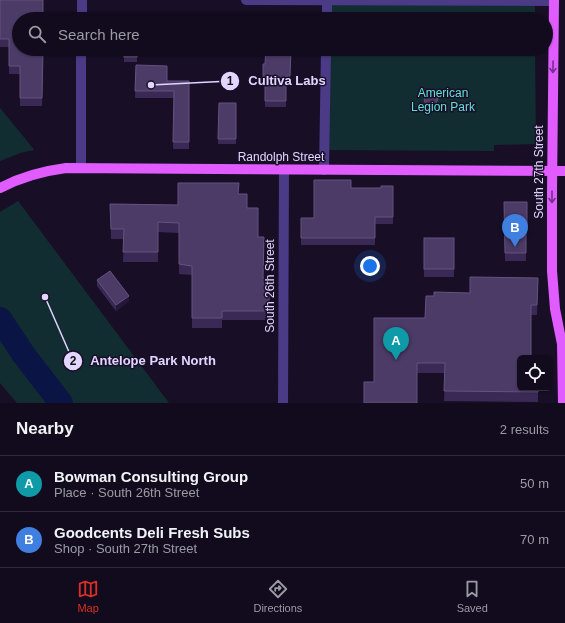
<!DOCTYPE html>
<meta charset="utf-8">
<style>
:root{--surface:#120b1d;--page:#1b1426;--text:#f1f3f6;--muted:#9c9ba4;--line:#312b3b;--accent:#d93025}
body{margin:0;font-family:Helvetica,sans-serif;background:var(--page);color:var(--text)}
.controls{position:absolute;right:12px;bottom:12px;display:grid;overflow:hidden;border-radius:6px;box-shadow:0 1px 3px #0004}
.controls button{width:36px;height:36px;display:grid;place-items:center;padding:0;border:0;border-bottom:1px solid var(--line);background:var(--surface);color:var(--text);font:20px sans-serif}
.you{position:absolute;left:370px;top:266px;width:14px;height:14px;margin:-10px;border:3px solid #fff;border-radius:50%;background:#1a73e8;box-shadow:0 0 0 6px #1a73e833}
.badge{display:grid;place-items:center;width:26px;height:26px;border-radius:50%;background:var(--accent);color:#fff;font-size:13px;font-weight:700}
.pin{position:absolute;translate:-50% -33px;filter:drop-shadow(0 1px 2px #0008)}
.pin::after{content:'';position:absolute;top:21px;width:14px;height:12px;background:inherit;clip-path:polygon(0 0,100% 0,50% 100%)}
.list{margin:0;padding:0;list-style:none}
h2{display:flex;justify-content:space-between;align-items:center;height:52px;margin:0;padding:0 16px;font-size:17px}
h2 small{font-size:13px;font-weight:400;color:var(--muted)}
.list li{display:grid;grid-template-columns:26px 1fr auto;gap:12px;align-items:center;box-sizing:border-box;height:56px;padding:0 16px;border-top:1px solid var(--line)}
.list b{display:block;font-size:15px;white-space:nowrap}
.list p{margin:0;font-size:13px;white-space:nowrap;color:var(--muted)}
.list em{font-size:13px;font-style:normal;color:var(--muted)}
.icon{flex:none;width:22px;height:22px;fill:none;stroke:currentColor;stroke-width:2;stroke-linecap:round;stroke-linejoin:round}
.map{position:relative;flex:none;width:565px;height:403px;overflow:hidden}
.search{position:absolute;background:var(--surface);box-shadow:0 1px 3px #0004;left:12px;right:12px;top:12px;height:44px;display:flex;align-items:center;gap:10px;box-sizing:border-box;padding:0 14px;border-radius:22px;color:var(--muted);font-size:15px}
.sheet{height:164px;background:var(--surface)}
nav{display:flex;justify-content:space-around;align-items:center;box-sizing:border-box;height:56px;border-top:1px solid var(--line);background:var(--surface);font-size:11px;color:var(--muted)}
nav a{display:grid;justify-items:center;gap:2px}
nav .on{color:var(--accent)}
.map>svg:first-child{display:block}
.green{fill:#122d31}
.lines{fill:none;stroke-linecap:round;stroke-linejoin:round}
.river{stroke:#0a1545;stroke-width:24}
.minor{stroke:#4b3a86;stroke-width:10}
.major{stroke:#e05cff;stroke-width:10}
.wall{fill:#3a2855}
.shaded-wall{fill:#25163b}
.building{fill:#4c3b67;stroke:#63537f}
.oneway{stroke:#723288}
.labels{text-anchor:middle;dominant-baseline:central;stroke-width:3;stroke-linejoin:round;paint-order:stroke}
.park-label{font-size:12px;fill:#60e1d8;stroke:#180f27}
.street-label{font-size:12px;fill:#e2d5ff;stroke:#180f27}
.leader{fill:none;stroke:#e2d5ff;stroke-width:1.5}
.callout-dot{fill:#e2d5ff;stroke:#180f27;stroke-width:1.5}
.mark-label{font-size:12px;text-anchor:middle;font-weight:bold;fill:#111}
.callout-label{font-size:13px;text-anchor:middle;font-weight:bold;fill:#e2d5ff;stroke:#180f27;stroke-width:3;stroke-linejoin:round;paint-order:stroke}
</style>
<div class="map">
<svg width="565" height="403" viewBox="0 0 565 403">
<rect width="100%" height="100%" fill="#180f27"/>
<g class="green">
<rect x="327" y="1" width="208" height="18"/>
<path d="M326,49H535L536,144L494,145V151L324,150Z"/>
<path d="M0,108L32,147L34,150L20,153L0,161Z"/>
<path d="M18,201L169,403H17L0,383V212Z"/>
</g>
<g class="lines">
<path class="river" d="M0,319L24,355L61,403"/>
<g class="minor">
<path d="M246,0L554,1"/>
<path d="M82,19V0"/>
<path d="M327,19V0"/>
<path d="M81,168V49"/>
<path d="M324,170L326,49"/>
<path d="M283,403L284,170"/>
</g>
<g class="major">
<path d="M554,0L552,192V271L555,309L562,344L563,403"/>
<path d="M0,188C21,177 43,171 66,168L565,171"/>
</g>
</g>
<g class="wall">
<path d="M0,0L43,49L42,106H20V74H9V47H0Z"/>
<rect x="124" y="49" width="13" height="13"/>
<rect x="202" y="49" width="41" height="5"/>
<path d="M291,49L290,81H286V107H265V83H263V64H265Z"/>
<path d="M136,65L167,81H189V149H173L174,98H135Z"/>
<path d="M424,100L438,102L435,109H428L424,103Z"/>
<path d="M219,103H236V144H218Z"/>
<path d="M393,186V224H375V245H301V218H314L351,188H381Z"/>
<path d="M239,194L247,208L258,237L264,247L263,278L264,281H269V318H265V320H222V328H192V275L179,274V233L158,232V262H123L124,239H111L110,204L178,205Z"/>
<path d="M527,202V234H526V261H505L504,211Z"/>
<rect x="424" y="238" width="30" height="39"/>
<path d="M538,278L537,315H531L520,358L538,388V402L444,401L445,373H417L374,382L425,318L434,296L470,293Z"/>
<path d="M97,280L129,301L116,311L97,286Z"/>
</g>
<g class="shaded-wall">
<path d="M438,99V102L435,109V106Z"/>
<path d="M129,296V301L116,311V305Z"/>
</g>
<g class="building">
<path d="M0,0H43V19H19V49H43L42,98H20V66H9V39H0Z"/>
<path d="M202,13L243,14V19H202Z"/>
<path d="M267,15H287V17H292V19H267Z"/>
<rect x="160" y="18" width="11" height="1"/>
<rect x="124" y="49" width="13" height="8"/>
<path d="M266,49H291L290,76H286V101H265V78H263V64H265Z"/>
<path d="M136,65L167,66V81H189V142H173L174,91H135Z"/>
<path d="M435,93L438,99L435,106H428L424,100L427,94Z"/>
<path d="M219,103H236V139H218Z"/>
<path d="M314,180H351V188H381V186H393V217H375V238H301V218H314Z"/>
<path d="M178,183H239L238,194H247V208H258V237H264L263,278H264V281H269V309H265V311H222V318H192V266L179,264V223L158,222V252H123L124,229H111L110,204L178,205Z"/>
<path d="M504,202H527V226H526V253H505Z"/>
<rect x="424" y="238" width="30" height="31"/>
<path d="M110,271L129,296L116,305L97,280Z"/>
<path d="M470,277L538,278L537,305H531V358H520V388H538V392L444,391L445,363H417V403H364V382H374V318H425L426,296H434V292L470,293Z"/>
</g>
<defs><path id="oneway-shaft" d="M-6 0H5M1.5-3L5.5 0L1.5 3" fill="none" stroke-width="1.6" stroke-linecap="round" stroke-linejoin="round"/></defs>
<g class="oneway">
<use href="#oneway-shaft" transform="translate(553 67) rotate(91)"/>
<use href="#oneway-shaft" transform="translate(552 197) rotate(90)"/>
</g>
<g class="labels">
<g class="park-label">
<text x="443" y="93">American<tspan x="443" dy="14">Legion Park</tspan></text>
</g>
<g class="street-label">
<text x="281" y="157">Randolph Street</text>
<text transform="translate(539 172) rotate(-90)">South 27th Street</text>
<text transform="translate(270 286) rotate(-90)">South 26th Street</text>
</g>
</g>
<path class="leader" d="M151 85L230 81M45 297L73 361"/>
<g class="callout-dot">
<circle cx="151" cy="85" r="4"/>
<circle cx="45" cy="297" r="4"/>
<circle cx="230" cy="81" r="10"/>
<circle cx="73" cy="361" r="10"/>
</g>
<g class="mark-label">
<text x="230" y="85">1</text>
<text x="73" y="365">2</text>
</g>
<g class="callout-label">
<text x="287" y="85">Cultiva Labs</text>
<text x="153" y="365">Antelope Park North</text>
</g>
</svg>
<div class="controls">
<button><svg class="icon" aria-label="locate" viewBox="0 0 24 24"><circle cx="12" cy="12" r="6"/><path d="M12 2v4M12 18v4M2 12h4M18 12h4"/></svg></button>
</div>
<div class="you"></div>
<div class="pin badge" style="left:396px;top:360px;background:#0f9aa8">A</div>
<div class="pin badge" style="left:515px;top:247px;background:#3f7fe0">B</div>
<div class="search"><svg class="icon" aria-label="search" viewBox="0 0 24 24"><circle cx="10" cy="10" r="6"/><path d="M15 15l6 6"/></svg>Search here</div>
</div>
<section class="sheet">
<h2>Nearby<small>2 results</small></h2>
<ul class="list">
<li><span class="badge" style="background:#0f9aa8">A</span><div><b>Bowman Consulting Group</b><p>Place · South 26th Street</p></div><em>50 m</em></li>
<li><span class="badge" style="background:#3f7fe0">B</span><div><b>Goodcents Deli Fresh Subs</b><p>Shop · South 27th Street</p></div><em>70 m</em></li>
</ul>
</section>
<nav>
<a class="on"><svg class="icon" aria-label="map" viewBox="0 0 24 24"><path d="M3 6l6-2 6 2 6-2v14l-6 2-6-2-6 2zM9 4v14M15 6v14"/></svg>Map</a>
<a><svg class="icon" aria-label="directions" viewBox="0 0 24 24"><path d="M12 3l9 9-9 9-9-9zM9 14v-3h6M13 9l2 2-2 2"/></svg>Directions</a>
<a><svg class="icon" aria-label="saved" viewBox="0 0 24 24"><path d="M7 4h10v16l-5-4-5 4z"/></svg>Saved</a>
</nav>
